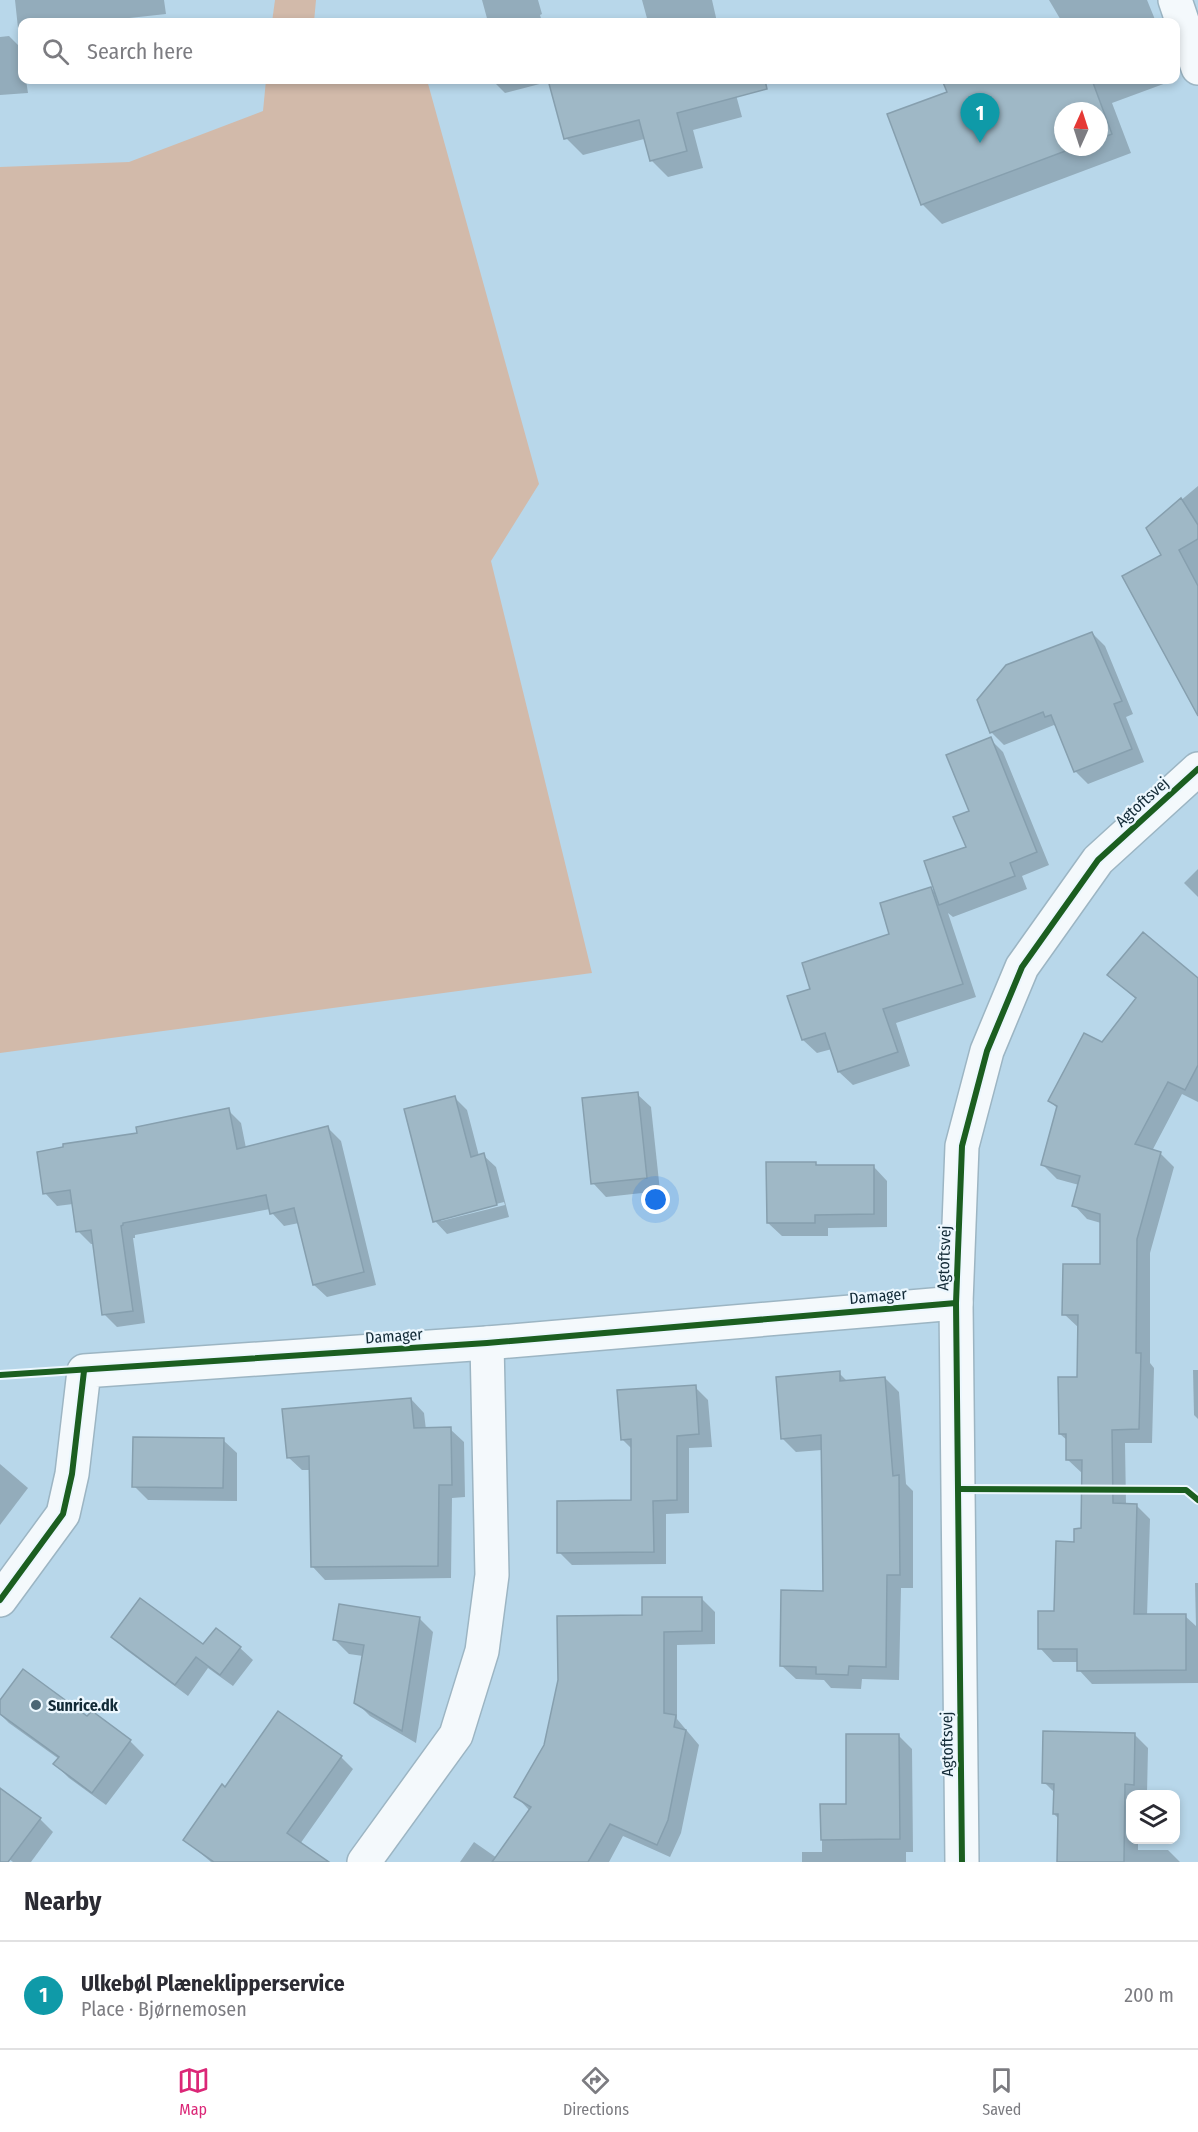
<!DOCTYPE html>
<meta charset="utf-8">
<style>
:root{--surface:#fff;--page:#f2f2f3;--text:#2b2b33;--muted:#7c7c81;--line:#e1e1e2;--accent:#db2777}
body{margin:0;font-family:"Fira Sans Condensed",sans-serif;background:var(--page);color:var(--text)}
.controls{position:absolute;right:18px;bottom:18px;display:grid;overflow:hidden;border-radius:12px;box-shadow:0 3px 9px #0003}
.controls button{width:54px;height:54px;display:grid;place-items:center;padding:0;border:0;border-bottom:2px solid var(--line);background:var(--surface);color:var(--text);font:30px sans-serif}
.compass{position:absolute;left:1054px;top:102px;width:54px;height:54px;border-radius:50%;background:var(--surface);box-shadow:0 3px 9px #0003;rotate:3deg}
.you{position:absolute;left:656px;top:1200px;width:21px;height:21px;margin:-15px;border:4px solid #fff;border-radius:50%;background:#1a73e8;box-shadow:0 0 0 9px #1a73e833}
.badge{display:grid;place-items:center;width:39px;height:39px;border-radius:50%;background:var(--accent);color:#fff;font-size:20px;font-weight:700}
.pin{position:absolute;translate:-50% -50px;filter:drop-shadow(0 2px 3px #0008)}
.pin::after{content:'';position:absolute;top:32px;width:21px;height:18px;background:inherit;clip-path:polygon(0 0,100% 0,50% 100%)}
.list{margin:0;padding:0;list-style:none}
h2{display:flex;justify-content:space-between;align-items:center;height:78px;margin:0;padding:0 24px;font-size:26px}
h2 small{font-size:20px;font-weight:400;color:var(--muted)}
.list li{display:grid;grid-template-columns:39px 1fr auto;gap:18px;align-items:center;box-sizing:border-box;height:108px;padding:0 24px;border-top:2px solid var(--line)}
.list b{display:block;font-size:22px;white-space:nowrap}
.list p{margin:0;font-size:20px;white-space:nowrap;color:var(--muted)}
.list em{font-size:20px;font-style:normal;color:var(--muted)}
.icon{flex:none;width:33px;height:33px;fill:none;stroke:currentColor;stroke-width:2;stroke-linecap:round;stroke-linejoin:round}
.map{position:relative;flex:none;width:1198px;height:1862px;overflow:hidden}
.search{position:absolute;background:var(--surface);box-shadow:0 3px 9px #0003;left:18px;right:18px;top:18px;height:66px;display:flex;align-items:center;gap:15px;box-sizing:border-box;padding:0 21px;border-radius:12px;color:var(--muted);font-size:22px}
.sheet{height:186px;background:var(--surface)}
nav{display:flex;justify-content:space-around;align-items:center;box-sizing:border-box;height:84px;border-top:2px solid var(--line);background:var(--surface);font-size:16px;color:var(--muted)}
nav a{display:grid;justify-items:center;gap:3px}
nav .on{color:var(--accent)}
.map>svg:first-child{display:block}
.green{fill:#d2baaa}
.shadow{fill:#0003;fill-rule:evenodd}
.building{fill:#9fb8c6;stroke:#869fae;stroke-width:1.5}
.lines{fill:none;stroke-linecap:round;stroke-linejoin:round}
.street-casing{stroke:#9cb5c3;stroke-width:36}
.street{stroke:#f4f9fc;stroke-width:33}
.cycleway-casing{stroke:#ecf7fe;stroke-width:10}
.cycleway{stroke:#1b5e20;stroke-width:6}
.poi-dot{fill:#4c6775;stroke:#ecf7fe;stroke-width:2}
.labels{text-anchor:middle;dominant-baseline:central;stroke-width:4.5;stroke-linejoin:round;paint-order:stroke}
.street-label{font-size:16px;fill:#122a36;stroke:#ecf7fe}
.poi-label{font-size:16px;font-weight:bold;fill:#122a36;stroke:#ecf7fe;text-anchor:start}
</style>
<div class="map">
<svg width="1198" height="1862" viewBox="0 0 1198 1862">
<rect width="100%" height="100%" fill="#b8d7ea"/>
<g class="green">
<path d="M275,0H316L314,22H272Z"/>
<path d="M266,80H427L539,484L491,561L592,973L0,1053V167L129,162L263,111Z"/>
</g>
<g class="shadow">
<path d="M15,0H164L166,14L93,22H22V80H26L28,93L0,95V37L9,36L20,47Z"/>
<path d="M482,0H538L542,14L540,15L542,22H488Z"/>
<path d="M642,0H712L717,22H648Z"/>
<path d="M1049,0H1147L1156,22H1062Z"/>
<path d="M1176,76L1177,79L1112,103L1131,153L942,224L922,204L949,93L946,86L962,80H1176ZM1063,111H1099V147H1063Z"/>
<path d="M492,80H555L505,93Z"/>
<path d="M576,80H732L742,117L693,130L703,168L668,177L651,160L644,139L583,155L566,138L552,86Z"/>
<path d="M1198,486V700L1163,555L1148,528Z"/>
<path d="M1092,633L1105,646L1133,714L1126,717L1144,762L1088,784L1076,772L1059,729L1054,725L1004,745L992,733L978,700Z"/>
<path d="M990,739L1003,752L1049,865L1022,876L1027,889L953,917L948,913L976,997L896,1023L910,1066L853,1085L839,1072L832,1049L817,1053L803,1040L789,997L812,990L891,935L931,888L936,894L968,848L971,812Z"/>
<path d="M1198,869V897L1184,883Z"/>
<path d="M1109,975L1198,979V1102L1182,1094L1152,1151L1160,1153L1174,1167L1150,1253V1363L1154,1368L1152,1443H1125L1126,1505H1136L1150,1519L1147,1616H1185L1196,1626L1195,1583H1198V1683L1092,1684L1079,1670V1662H1053L1040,1648L1056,1613L1075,1544L1082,1530L1083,1474L1068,1460V1441L1060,1434L1078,1378L1079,1328L1064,1314L1101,1266V1223L1087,1219L1074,1205L1079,1185L1057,1179L1043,1165L1058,1109L1050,1101L1102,1044L1137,1000Z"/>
<path d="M637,1094L651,1107L660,1191L606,1197L593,1183Z"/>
<path d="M454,1097L467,1110L479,1156L483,1155L496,1167L509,1217L447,1234L435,1221ZM504,1202L505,1205L441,1221V1218Z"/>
<path d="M228,1110L241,1123L246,1148L328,1128L341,1141L376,1285L327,1297L314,1285L299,1223L284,1226L272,1213L270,1209L135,1235V1238H133L145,1323L117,1327L104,1314L94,1244H91L78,1231L73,1204L57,1206L45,1193L139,1134Z"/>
<path d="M815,1163L819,1167H874L887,1181V1227L828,1228V1236H782L768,1223Z"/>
<path d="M1193,1370H1198V1419L1194,1415Z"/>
<path d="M839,1373L848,1382L885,1378L899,1392L906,1484L913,1491V1588H901L899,1680L862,1679L861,1689L831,1688L824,1680L796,1679L782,1666L825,1592L822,1450L796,1452L782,1438Z"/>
<path d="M695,1387L708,1400L712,1447L689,1448V1513L666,1514V1564L572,1565L559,1552L632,1502V1449L622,1439Z"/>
<path d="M411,1399L424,1413L426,1430L450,1429L464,1442L465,1497L452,1498L451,1578L325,1580L312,1566L311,1470H302L288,1457Z"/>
<path d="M223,1440L237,1453V1501L148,1500L134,1486Z"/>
<path d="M0,1464L28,1488L0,1525Z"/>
<path d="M701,1598L715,1612V1644L677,1645V1719L699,1745L681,1833L670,1857L623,1836L609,1862H460L474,1842L497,1858L529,1810L516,1796L644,1616Z"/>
<path d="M420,1619L433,1632L416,1743L370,1716L356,1702L363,1656L349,1654L335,1640Z"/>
<path d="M216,1630L240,1648L253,1660L233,1686L208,1668L188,1696L125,1649L113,1637L204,1646Z"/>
<path d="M0,1703L88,1718L92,1713L130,1741L144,1755L106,1805L69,1778L55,1764L59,1759L9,1723L0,1714Z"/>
<path d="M1134,1734L1148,1748L1147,1794H1130V1840H1138V1850H1168L1180,1862H1059V1819L1054,1814L1055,1793L1044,1782Z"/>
<path d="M899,1736L912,1749L913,1852H906V1862H802V1852H822V1805L848,1806Z"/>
<path d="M341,1757L353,1769L300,1844L308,1862H211L185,1840L226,1789Z"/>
<path d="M0,1789L40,1819L53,1832L31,1862H13L0,1852Z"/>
</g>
<g class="building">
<path d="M548,80H765L767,89L677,113L687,151L650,161L639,120L564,139Z"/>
<path d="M942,80H1092L1112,134L1099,139V111H1063V147H1076L921,205L887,114L947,92Z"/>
<path d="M1181,498L1198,525V539L1179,550L1198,586V716L1122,576L1161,555L1146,528Z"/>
<path d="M1092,632L1122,701L1114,704L1132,749L1074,772L1051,715L1045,717L1043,712L990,733L977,700L1006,665Z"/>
<path d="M991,737L1037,852L1010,863L1015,876L939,905L924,861L966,847L953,817L969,811L946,755Z"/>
<path d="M931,887L963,984L883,1009L898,1052L838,1072L825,1033L802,1040L787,996L810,989L802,963L889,934L880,903Z"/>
<path d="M1143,932L1198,978V1065L1185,1090L1168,1082L1135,1144L1161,1152L1137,1239L1136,1353H1141L1139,1429L1112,1430L1113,1503L1137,1504L1134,1614H1186V1670L1077,1671V1649H1038V1611H1054L1056,1541L1074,1542V1529L1081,1528L1082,1460H1066V1434H1059L1058,1377H1077L1078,1315H1062L1063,1264H1100V1214L1072,1206L1080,1176L1041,1165L1057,1106L1048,1101L1084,1033L1102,1042L1136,998L1107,975Z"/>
<path d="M638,1092L647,1178L591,1184L582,1098Z"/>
<path d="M455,1096L471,1157L484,1153L497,1205L433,1222L404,1109Z"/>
<path d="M229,1108L237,1149L328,1126L364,1272L313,1285L294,1208L270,1214L266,1195L123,1223V1225L121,1226L133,1311L102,1315L91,1230L76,1232L70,1190L43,1194L37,1152L63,1147V1144L137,1133L136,1127Z"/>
<path d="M766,1162H816V1165H874V1214L815,1215V1223H767Z"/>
<path d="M840,1371V1381L885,1377L893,1476L899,1475L900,1575H887L886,1667L849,1666L848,1675L816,1674V1667L780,1666L781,1590L823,1591L822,1500L821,1435L781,1439L776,1377Z"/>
<path d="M696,1385L699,1434L677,1436V1500L653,1501L654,1552L557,1553V1501L631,1500V1439L621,1440L617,1390Z"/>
<path d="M411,1398L414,1428L451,1427L452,1485H439L438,1566L311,1567L309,1456L287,1458L282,1409Z"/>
<path d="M133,1437L224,1438L223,1488L132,1487Z"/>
<path d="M642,1597H702V1631L664,1632V1713L676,1715L674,1727L686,1730L668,1820L657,1845L610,1824L588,1862H492L531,1807L514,1797L544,1745L558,1680L557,1616L642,1615Z"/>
<path d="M140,1598L203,1644L216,1628L241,1647L220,1675L196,1657L175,1685L111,1637Z"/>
<path d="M339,1604L420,1617L402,1731L354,1703L364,1645L333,1640Z"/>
<path d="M23,1669L87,1716L92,1711L131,1740L92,1793L53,1764L59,1757L0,1714V1700Z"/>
<path d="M278,1711L342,1756L287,1833L329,1862H214L183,1840L222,1784L225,1787Z"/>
<path d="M1043,1731L1135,1733L1134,1785L1125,1784L1124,1862H1057L1058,1814H1053L1054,1784L1042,1783Z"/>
<path d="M846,1734H899L900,1839L821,1840L820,1804H846Z"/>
<path d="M0,1788L41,1818L8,1862H0Z"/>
</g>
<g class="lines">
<g class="street-casing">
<g id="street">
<path d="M1175,0L1198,68"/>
<path d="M0,1600L63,1514L72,1474L84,1371L487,1343L956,1303"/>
<path d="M364,1862L456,1735L482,1651L492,1575L487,1343"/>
<path d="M962,1862L956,1303L962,1146L987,1051L1022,967L1098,860L1198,769"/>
</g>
</g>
<use href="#street" class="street"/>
<g class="cycleway-casing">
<g id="cycleway">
<path d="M0,1375L487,1343L956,1303"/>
<path d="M958,1489L1186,1490L1198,1500"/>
<path d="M0,1600L63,1514L72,1474L84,1371"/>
<path d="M962,1862L956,1303L962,1146L987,1051L1022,967L1098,860L1198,769"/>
</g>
</g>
<use href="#cycleway" class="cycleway"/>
</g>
<circle class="poi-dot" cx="36" cy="1705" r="6"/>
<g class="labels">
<g class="street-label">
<text transform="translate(1142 802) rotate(-42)">Agtoftsvej</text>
<text transform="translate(944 1258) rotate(-88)">Agtoftsvej</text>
<text transform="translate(878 1296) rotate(-5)">Damager</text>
<text transform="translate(394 1336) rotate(-4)">Damager</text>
<text transform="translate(947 1744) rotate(-91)">Agtoftsvej</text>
</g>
<g class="poi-label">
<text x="48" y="1705">Sunrice.dk</text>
</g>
</g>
</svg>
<div class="controls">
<button><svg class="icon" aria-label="layers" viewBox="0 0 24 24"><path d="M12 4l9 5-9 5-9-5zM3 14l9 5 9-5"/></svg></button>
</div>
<svg class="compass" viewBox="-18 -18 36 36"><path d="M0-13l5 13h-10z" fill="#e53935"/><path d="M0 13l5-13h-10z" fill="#7c7c81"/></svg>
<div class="you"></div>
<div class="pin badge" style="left:980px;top:143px;background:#0f9aa8">1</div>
<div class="search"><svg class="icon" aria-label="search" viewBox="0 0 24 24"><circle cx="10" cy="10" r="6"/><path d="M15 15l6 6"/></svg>Search here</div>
</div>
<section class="sheet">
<h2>Nearby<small></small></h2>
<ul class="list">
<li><span class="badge" style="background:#0f9aa8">1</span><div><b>Ulkebøl Plæneklipperservice</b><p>Place · Bjørnemosen</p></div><em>200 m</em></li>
</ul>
</section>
<nav>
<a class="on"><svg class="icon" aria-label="map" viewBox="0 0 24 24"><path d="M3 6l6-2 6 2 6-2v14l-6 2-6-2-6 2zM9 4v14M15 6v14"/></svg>Map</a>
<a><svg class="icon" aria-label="directions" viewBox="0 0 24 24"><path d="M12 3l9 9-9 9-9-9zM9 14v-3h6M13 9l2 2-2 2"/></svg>Directions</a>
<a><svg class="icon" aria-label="saved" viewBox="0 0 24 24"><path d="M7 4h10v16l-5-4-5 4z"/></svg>Saved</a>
</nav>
